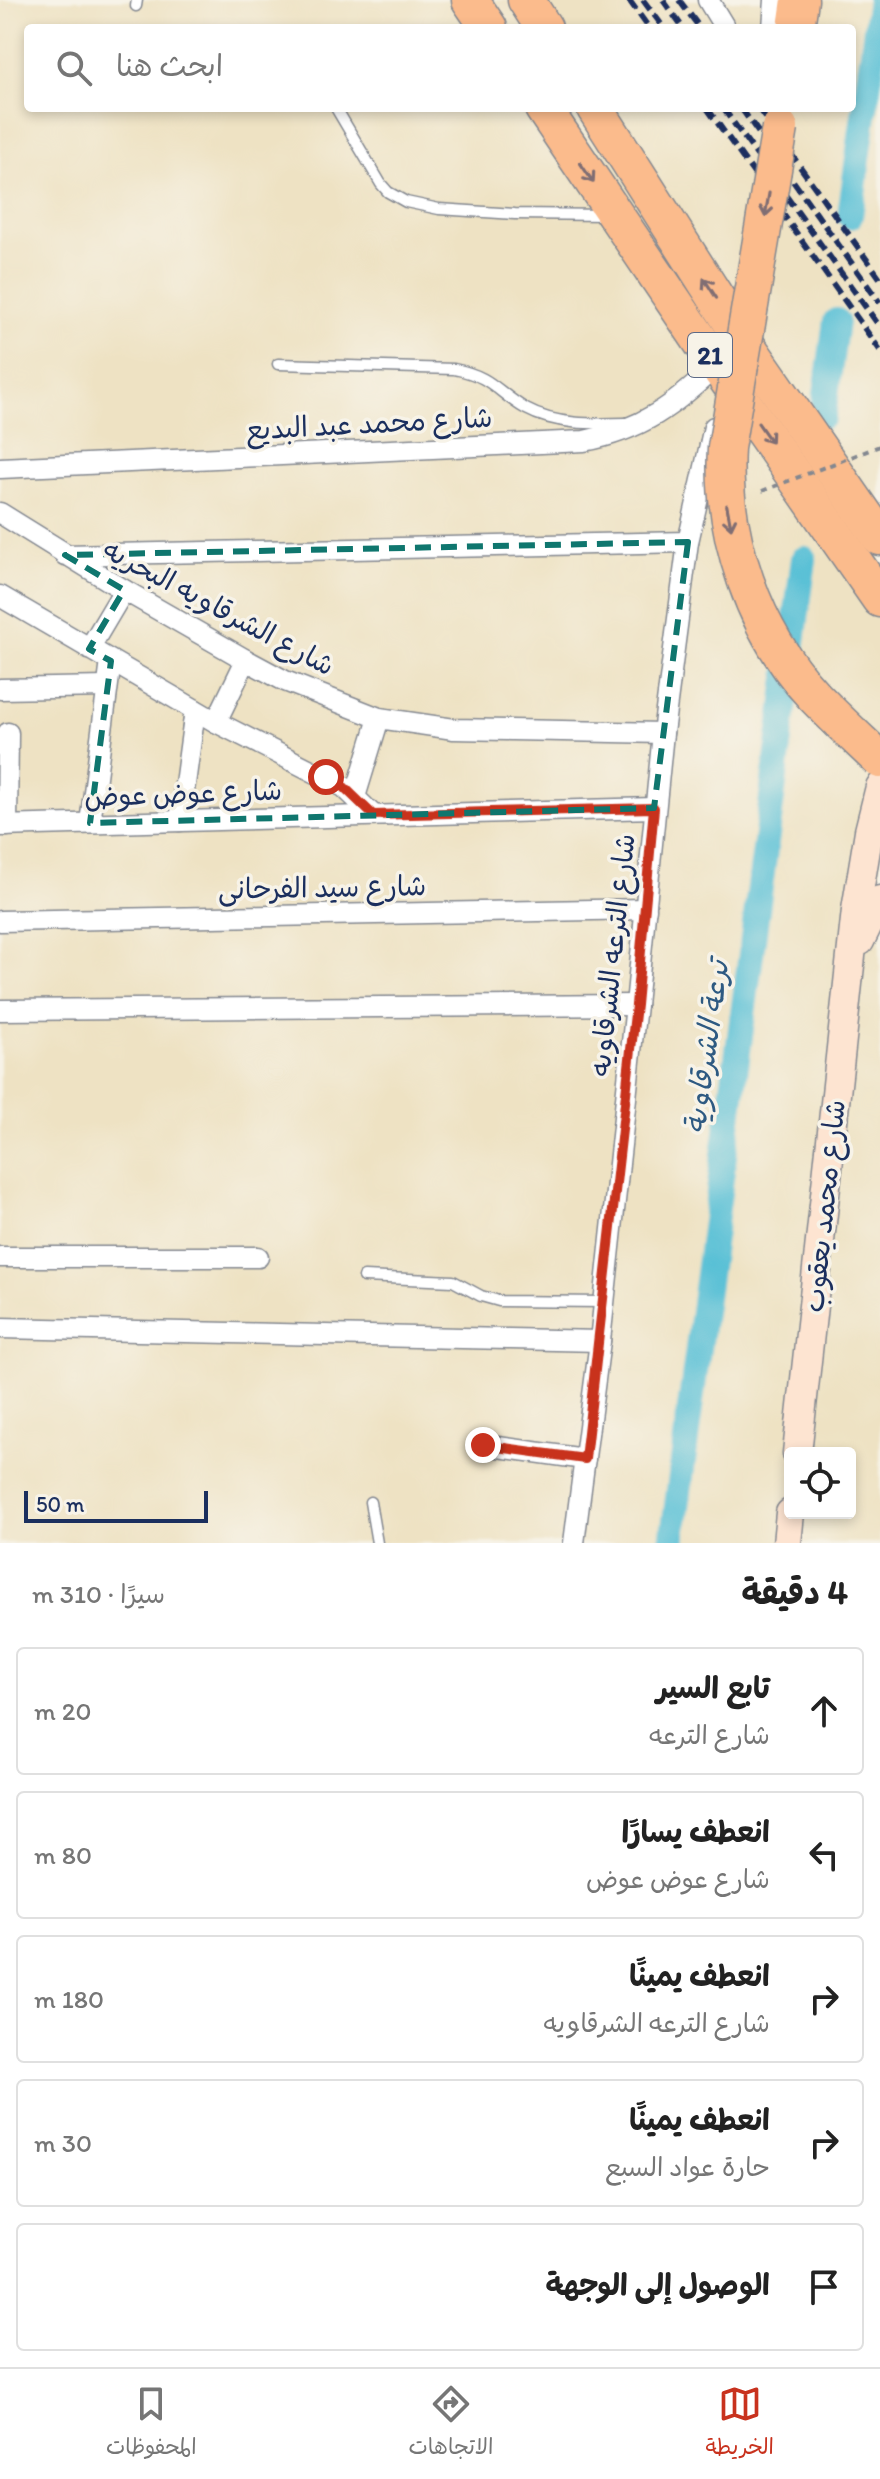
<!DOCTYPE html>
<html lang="ar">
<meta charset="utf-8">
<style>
:root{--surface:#fff;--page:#f6f6f6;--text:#222;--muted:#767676;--line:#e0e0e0;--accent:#c8321e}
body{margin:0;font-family:Itim,"Playpen Sans Arabic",sans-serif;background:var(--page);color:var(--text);direction:rtl}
.controls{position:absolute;right:24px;bottom:24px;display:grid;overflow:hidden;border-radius:8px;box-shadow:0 4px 12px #0003}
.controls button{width:72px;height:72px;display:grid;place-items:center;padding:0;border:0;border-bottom:2px solid var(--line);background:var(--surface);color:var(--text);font:40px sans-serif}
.scale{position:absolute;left:24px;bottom:20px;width:184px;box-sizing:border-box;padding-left:8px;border:4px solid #1b2f5e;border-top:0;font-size:22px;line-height:28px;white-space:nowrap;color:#1b2f5e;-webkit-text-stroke:6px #f7f3e8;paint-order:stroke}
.stop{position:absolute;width:24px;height:24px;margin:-18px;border:6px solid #c8321e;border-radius:50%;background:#fff}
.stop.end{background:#c8321e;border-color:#fff;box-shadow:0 2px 8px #0008}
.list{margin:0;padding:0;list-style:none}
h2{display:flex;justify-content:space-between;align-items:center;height:104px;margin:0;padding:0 32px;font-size:34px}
h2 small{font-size:26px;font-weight:400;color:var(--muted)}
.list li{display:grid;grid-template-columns:52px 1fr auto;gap:24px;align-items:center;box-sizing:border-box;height:128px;margin:0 16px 16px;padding:0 16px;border:2px solid var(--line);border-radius:8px}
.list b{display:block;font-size:30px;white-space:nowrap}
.list p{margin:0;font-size:26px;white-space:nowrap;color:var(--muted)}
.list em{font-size:26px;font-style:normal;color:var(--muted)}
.icon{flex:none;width:44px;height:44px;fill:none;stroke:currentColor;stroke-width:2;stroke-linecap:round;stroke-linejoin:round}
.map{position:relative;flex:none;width:880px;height:1543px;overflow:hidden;direction:ltr}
.search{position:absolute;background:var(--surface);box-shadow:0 4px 12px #0003;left:24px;right:24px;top:24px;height:88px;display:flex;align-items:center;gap:20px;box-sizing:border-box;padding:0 28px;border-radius:8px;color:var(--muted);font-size:30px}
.sheet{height:824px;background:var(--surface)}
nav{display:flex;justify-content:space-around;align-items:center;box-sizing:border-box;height:112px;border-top:2px solid var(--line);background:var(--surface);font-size:22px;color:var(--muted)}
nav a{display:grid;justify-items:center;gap:4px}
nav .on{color:var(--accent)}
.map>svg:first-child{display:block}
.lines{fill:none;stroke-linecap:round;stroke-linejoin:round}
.canal{stroke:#59c0d6;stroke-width:26}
.lane-casing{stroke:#848890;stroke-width:13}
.street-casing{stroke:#848890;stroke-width:23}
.secondary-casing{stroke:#848890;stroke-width:31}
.highway-casing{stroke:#848890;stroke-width:39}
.lane{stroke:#fff;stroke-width:10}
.street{stroke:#fff;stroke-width:20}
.secondary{stroke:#fde4d1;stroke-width:28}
.highway{stroke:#fbbb8c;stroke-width:36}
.rail{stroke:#1b2f5e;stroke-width:6;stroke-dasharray:12 6;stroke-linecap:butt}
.highway-bridge-casing{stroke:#848890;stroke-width:39;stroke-linecap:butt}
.path-bridge{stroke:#848890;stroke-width:4;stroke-dasharray:6 6;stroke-linecap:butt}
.highway-bridge{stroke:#fbbb8c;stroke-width:36}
.oneway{stroke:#806e73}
.route{stroke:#c8321e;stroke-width:10}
.marked{fill:none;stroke:#0f766e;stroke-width:6;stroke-dasharray:16 10;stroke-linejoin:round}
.labels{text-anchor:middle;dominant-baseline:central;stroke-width:7;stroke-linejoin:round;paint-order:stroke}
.shield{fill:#f7f3e8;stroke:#5d6a87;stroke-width:2}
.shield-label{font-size:26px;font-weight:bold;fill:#1b2f5e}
.street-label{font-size:28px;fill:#1b2f5e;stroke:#f7f3e8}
.water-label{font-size:30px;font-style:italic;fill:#2e5a82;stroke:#f7f3e8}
</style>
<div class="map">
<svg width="880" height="1543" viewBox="0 0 880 1543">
<rect width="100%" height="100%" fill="#f7f3e8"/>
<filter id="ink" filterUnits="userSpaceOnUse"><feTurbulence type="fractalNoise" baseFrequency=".0125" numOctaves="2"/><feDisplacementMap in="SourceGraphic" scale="16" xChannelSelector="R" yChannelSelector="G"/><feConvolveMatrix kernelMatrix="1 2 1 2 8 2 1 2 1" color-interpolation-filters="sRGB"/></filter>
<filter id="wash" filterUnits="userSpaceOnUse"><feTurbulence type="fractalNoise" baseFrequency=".006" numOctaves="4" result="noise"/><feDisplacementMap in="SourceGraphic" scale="32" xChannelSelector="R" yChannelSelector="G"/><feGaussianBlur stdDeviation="1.8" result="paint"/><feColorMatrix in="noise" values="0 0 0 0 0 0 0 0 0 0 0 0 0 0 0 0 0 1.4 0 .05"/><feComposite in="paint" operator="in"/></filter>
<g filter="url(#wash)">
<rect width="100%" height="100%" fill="#eee2c3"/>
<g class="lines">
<g class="canal">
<path d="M850,216L880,0"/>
<path d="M823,416L836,321"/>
<path d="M672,1543L804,559"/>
</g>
</g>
</g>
<g filter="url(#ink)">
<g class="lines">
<g class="lane-casing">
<g id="lane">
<path d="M136,6L137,0"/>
<path d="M336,108L381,184L388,192L406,202L439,209L515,214L608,215"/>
<path d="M278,364L454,369C494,377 495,391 526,409C555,425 592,424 626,423"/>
<path d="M364,1277L453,1281L481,1296L499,1301L604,1302"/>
<path d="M370,1502L377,1543"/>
</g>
</g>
<g class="street-casing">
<g id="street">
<path d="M708,0L725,28"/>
<path d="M773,28L775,0"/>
<path d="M0,468L584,441C642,430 675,405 717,365"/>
<path d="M0,513L124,590L246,660L285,681L379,718L454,729L663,733"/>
<path d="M65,555L688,542"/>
<path d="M0,596L216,722L344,787L373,815"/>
<path d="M89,649L124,590"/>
<path d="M0,689L107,687"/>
<path d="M216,722L246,660"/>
<path d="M355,797L379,718"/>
<path d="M180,821L195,710"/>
<path d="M90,823L111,661"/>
<path d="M0,826L654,808"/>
<path d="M7,826L8,733"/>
<path d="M0,921L646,909"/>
<path d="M0,1010L636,1005"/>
<path d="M0,1257H258"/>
<path d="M0,1328L600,1341"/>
<path d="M483,1445L585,1459"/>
<path d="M574,1543L600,1341L636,1005L663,733L688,542L714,427"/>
</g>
</g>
<g class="secondary-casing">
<g id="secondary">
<path d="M860,941L880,900"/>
<path d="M797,1453L856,910L869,831L880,787"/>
<path d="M787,1543L790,1513"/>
</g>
</g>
<g class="highway-casing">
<g id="highway">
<path d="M470,0L489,28"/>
<path d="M526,0L544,28"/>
<path d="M796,28L800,0"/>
<path d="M543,108L717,365L880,599"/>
<path d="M595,108L739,334L880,537"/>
</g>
</g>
<use href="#lane" class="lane"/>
<use href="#street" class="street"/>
<use href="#secondary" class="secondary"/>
<use href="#highway" class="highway"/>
<g class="rail">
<path d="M629,0L649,28"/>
<path d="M643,0L664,28"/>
<path d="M663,0L683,28"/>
<path d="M679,0L700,28"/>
<path d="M707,108L880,350"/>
<path d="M723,108L880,327"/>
<path d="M741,108L880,303"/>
<path d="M758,108L880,278"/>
</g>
<g class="highway-bridge-casing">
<path id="highway-bridge" d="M780,128L726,448C721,535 754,632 814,696C835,718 858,739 880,760"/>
</g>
<path class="path-bridge" d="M762,491L880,446"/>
<use href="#highway-bridge" class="highway-bridge"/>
</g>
<defs><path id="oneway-shaft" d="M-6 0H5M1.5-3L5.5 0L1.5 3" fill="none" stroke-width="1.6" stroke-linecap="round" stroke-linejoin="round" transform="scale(2)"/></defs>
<g class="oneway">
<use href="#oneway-shaft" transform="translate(587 173) rotate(56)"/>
<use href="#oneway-shaft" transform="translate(767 205) rotate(100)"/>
<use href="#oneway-shaft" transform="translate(710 288) rotate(-123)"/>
<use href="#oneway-shaft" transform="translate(765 433) rotate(55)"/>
<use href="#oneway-shaft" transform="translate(729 517) rotate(79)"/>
</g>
</g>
<g class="lines" filter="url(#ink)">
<path class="route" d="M326,777L344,787L373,815L654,808L636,1005L585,1459L483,1445"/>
</g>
<path class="marked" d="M688,542L654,808L90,823L111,661L89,649L124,590L65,555Z"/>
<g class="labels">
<rect class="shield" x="688" y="333" width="44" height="44" rx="6"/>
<g class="shield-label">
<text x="710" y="355">21</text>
</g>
<g class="street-label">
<text transform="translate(369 423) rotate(-3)">شارع محمد عبد البديع</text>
<text transform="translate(219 607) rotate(28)">شارع الشرقاويه البحريه</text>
<text transform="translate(183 793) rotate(-2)">شارع عوض عوض</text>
<text transform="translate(322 887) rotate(-1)">شارع سيد الفرحانى</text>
<text transform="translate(612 955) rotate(-84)">شارع الترعه الشرقاويه</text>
<text transform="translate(824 1206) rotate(-84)">شارع محمد يعقوب</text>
</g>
<g class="water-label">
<text transform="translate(706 1047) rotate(-82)">ترعة الشرقاوية</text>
</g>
</g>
</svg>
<div class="controls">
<button><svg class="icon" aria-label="locate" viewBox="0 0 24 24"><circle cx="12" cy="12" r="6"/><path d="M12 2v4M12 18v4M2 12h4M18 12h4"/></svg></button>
</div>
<div class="scale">50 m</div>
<div class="stop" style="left:326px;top:777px"></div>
<div class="stop end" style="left:483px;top:1445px"></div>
<div class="search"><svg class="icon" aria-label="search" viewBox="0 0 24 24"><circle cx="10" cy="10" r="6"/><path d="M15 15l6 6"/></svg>ابحث هنا</div>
</div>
<section class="sheet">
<h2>4 دقيقة<small>سيرًا · 310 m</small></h2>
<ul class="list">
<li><svg class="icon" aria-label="ahead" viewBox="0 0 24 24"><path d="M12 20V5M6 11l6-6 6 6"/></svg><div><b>تابع السير</b><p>شارع الترعه</p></div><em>20 m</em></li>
<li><svg class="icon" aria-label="left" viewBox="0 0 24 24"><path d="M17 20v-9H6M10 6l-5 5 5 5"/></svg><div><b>انعطف يسارًا</b><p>شارع عوض عوض</p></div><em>80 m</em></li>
<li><svg class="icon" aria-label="right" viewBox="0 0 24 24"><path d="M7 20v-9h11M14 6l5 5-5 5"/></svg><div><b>انعطف يمينًا</b><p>شارع الترعه الشرقاويه</p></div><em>180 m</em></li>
<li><svg class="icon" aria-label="right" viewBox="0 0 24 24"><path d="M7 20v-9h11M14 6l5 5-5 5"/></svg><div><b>انعطف يمينًا</b><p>حارة عواد السبع</p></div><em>30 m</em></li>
<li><svg class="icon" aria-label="arrive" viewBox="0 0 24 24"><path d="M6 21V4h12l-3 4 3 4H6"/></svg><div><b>الوصول إلى الوجهة</b></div></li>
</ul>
</section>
<nav>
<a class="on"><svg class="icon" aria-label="map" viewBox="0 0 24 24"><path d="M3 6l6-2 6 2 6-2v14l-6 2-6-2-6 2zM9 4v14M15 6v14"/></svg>الخريطة</a>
<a><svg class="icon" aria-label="directions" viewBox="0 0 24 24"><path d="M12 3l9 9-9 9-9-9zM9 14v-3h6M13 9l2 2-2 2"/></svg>الاتجاهات</a>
<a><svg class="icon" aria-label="saved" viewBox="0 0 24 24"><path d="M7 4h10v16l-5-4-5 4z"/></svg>المحفوظات</a>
</nav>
